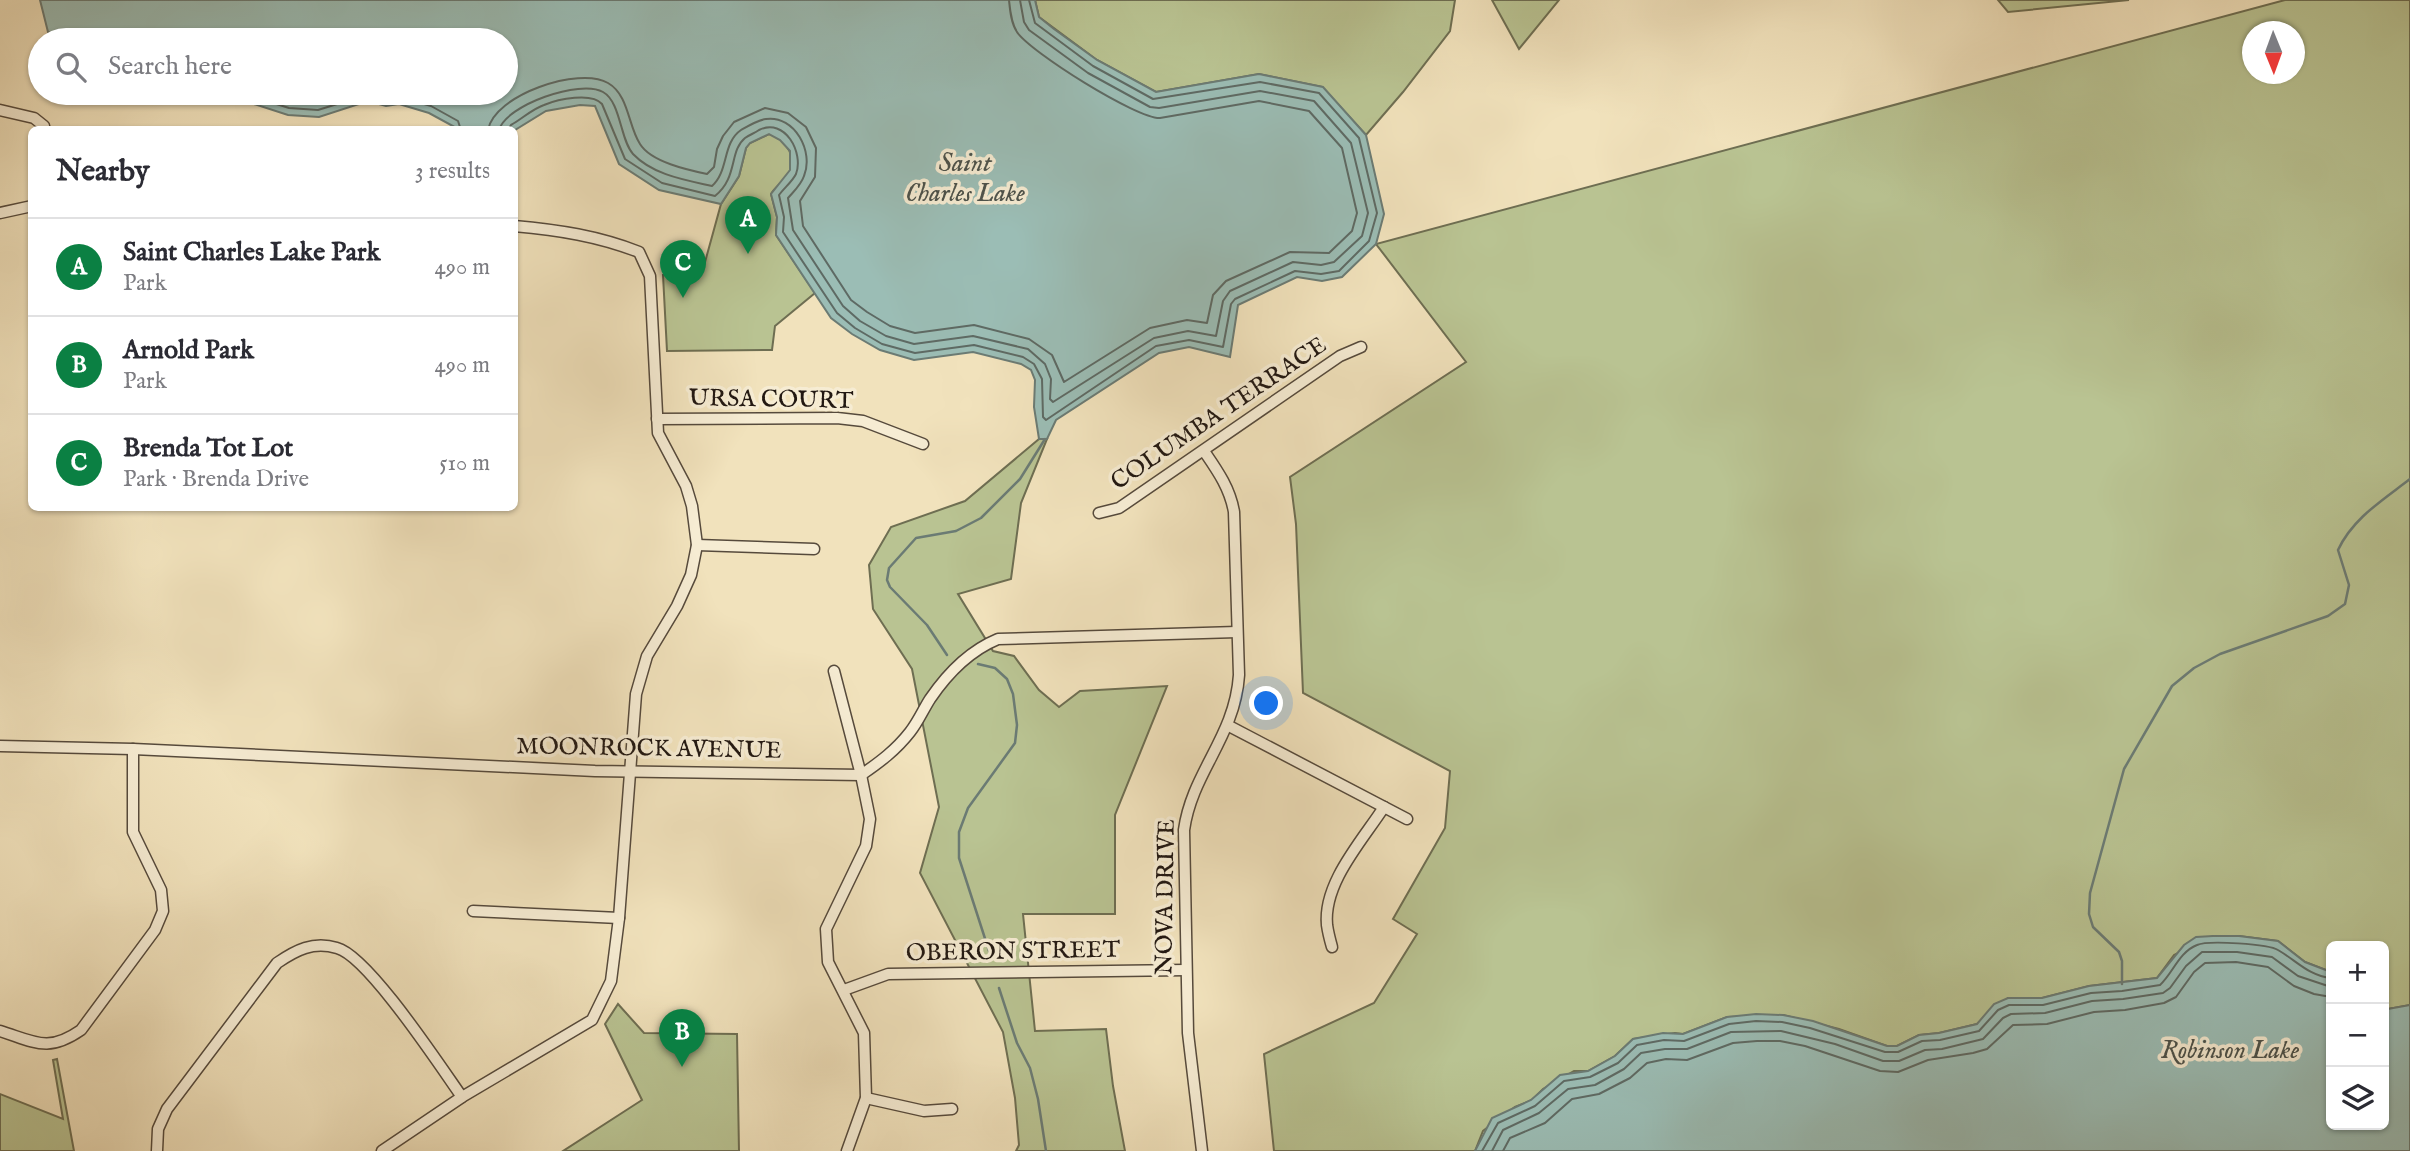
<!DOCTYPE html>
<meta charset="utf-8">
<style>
:root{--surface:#fff;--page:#f2f2f3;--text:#2b2b33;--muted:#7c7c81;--line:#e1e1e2;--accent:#0b8043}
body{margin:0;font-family:"IM FELL English",serif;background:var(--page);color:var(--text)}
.controls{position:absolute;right:21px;bottom:21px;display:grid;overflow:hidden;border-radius:10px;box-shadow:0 2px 5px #0004}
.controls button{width:63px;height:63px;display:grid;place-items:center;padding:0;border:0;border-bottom:2px solid var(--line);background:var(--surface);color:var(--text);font:35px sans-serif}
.compass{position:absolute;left:2242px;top:21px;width:63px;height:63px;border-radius:50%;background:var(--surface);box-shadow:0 2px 5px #0004;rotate:179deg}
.you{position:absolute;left:1267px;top:704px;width:24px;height:24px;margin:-18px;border:5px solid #fff;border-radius:50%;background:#1a73e8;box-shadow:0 0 0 10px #1a73e833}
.badge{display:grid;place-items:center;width:46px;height:46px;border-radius:50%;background:var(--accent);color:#fff;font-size:23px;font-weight:700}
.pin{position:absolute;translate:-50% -58px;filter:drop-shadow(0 2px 4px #0008)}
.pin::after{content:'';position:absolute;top:37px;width:24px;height:21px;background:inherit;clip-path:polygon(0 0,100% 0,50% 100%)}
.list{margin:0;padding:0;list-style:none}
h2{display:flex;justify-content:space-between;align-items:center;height:91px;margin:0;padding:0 28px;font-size:30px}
h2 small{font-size:23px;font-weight:400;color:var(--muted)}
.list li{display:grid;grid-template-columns:46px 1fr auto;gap:21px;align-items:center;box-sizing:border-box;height:98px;padding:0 28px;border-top:2px solid var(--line)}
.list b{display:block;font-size:26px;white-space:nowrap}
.list p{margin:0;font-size:23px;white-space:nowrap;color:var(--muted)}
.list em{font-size:23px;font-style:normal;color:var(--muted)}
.icon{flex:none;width:38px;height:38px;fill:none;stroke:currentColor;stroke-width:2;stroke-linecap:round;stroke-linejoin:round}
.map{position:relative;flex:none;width:2410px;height:1151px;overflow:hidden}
.search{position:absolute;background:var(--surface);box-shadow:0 2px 5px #0004;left:28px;top:28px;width:490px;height:77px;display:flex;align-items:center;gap:18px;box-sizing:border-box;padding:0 24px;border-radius:38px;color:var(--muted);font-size:26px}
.panel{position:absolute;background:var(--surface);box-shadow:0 2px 5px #0004;left:28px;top:126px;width:490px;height:385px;border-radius:10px}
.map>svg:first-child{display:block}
.green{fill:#b9c392;stroke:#6e6e52;stroke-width:2;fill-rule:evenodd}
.water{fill:#9bbdb5;stroke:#6b7b74;stroke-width:2}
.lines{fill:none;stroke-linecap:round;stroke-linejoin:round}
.shore{stroke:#5e6a64;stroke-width:2}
.stream{stroke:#6b7b74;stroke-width:2.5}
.minor-casing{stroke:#564a3c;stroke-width:13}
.minor{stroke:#f6ecd3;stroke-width:10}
.labels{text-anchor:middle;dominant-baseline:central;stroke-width:7;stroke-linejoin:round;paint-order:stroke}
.street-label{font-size:24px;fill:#221812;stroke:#f6ecd3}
.water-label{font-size:26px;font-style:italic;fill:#4c524b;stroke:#f6ecd3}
</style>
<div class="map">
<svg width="2410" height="1151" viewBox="0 0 2410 1151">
<rect width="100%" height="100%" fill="#f1e2bc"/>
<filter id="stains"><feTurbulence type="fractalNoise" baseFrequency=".00286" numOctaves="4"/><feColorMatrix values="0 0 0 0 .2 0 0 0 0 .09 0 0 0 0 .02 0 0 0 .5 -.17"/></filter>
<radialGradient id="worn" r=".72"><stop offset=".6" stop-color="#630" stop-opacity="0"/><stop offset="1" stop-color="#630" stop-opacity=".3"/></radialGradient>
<g class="green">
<path d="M1035,0H1455L1450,31L1403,92L1366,135L1322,87L1259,74L1156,92L1097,60L1039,17Z"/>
<path d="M1492,0H1559L1519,49Z"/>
<path d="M1998,0H2129L2008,12Z"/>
<path d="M2285,0H2410V1005L2388,1009L2384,1008V946H2331V972L2305,962L2278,941L2239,936H2213L2174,955L2157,978L2089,986L2042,998H2008L1977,1024L1939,1033L1919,1035L1897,1046H1887L1839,1029L1783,1015L1727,1017L1683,1034L1675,1033L1633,1039L1615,1056L1588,1071H1574L1543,1089L1532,1100L1515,1107L1483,1131L1475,1151H1274L1264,1054L1374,1003L1417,934L1393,919L1445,828L1450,771L1303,693L1296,524L1290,477L1466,362L1376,244ZM2252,32H2294V74H2252Z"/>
<path d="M769,134C787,139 799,159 787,176C782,183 775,187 771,194L777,217L776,235L815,293L775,326L772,350L667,351L663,275L702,273L721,204L739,176L746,148L750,143Z"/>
<path d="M1039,439H1047L1021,503L1011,579L958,594L993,651L1014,656L1039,690L1059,707L1080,691L1167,686L1115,815V914H1023L1035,1031L1106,1029L1113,1086L1125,1151H1016L1019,1145L1015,1098L1003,1032L920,873L939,807L912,669L873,609L869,565L891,527L965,501Z"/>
<path d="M618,1004L644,1033L737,1034L739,1151H563L642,1100L605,1024Z"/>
<path d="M57,1059L74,1151H0V1094L63,1119L53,1060Z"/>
</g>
<g class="water">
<path d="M40,0H1035L1039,17L1054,29L1097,60L1156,92L1259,74L1323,87L1366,135L1384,214L1376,244L1342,277L1322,281L1297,277L1238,305L1230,357L1189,347L1159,353L1056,420L1047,439H1039L1034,407L1035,380L1031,370L1021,364L973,352L914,360L880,350L852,334L831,318L776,235L777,217L771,194L790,170V151L780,140L769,134L750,143L746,148L739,176L721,204L659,190L619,164L595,106L580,105L546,111L515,130H460L429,113L399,104L386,106L368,101L319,117L288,115L254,104L226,100L199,101L174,93H506V40H67L48,32Z"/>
<path d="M2213,936H2239L2278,941L2305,962L2331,972V1125H2384V1008L2388,1009L2410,1005V1151H1475L1492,1118L1531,1100L1560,1075L1588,1071L1615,1056L1633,1039L1663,1033L1683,1034L1727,1017L1756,1014L1783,1015L1813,1021L1887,1046H1897L1919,1035L1939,1033L1977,1024L1994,1004L2008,998H2042L2089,986L2157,978L2184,945L2196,937Z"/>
</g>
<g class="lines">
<g class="shore">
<path d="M196,93L254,97L289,108L318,110L366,95L386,99L400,97L431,106L458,121L461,130"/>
<path d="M270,93C301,102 315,104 345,93"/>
<path d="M488,130C494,95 579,66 608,83C629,95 628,126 640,144C651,162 688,170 707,174L714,167L717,149L723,136L734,122L765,108L788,113L806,127L816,148L815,177L800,201L803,226L851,300L867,312L890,326L915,333L974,325L1029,339L1052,355L1064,382L1150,328L1187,320L1207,323L1213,295L1226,281L1290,252L1329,253L1352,231L1357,213L1342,148L1309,111L1259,101L1160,118C1137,119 1030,52 1017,32C1011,23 1010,10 1009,0"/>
<path d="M499,130C506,105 580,79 603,92C621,102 620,140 633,154C653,175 685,180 712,186C729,171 722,143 741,130C748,126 758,120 766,119C795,115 814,152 804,176C801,185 794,191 788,198L793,230L843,306L860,321L886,336L914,344L973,336L1028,349L1045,364L1051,379L1050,399L1053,402L1154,338L1188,331L1216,336L1223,301L1230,291L1293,262L1321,265L1334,262L1362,236L1368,213L1351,143L1314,101L1260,91L1159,108L1150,107L1088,73L1029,30L1024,22L1020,0"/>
<path d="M508,130L511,125C522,119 532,109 544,105C558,99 592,92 602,104L625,159L662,183L715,196C738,178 729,151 745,138C749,135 755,133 759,130C785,117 804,153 796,174C792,182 784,188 779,195L784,217L783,232L837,313L855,328L882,344L915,353L974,345L1023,357L1034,364L1042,379L1043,417L1046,420L1156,346L1189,340L1223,347L1231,304L1235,299L1295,271L1321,274L1339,271L1369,241L1377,213L1359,138L1319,93L1260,82L1153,99L1093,66L1035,23L1029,0"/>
<path d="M1482,1151L1498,1123L1535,1106L1564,1081L1590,1077L1618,1063L1637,1045L1664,1040L1684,1041L1729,1024L1756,1021L1782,1022L1810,1028L1885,1052H1898L1922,1041L1940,1040L1979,1031L1998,1010L2009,1005H2043L2091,993L2122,991L2160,985C2173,973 2179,952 2197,945C2208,940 2269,944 2278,950C2297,961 2309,976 2331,978"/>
<path d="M1492,1151L1503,1130L1539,1113L1568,1089L1595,1085L1624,1069L1641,1053L1665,1049H1687L1731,1032L1781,1031L1835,1044L1883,1061H1899L1925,1050L1942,1049L1983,1039L2003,1018L2011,1014L2045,1013L2092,1001L2123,999L2163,993L2170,988L2186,966L2202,952H2237L2272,957L2298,976L2331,987"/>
<path d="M1503,1151L1510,1138L1545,1123L1572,1099L1599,1094L1630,1078L1647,1063L1666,1059L1687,1060L1733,1043L1757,1041H1780L1805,1046L1880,1071L1898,1072L1928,1060L1973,1053L1987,1049L2013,1025L2047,1024L2094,1012L2125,1010L2164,1003L2176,997L2194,972L2205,963L2236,962L2268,967L2294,986L2314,994L2331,997"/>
</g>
<g class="stream">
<path d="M947,655L927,625L890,587L887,580L889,568L916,538L956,531L981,518L1020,479L1045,439"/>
<path d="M978,664L995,668L1007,679L1013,694L1017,725L1015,743L968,808L959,832V858L990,954"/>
<path d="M2122,984V961L2119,952L2093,927L2089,914L2090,893L2124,769L2172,686L2194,668L2220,654L2328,616L2345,604L2349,585L2338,550C2353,518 2383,500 2410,479"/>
<path d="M999,988L1017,1043L1030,1068L1038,1099L1046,1151"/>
</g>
<g class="minor-casing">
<g id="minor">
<path d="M0,110L34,118L44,126L43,130"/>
<path d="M0,213L32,206"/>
<path d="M657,419L837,418L863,421L923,444"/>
<path d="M1099,513L1119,508L1340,356L1361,347"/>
<path d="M697,545L814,549"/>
<path d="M834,671L861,775L870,819L866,846L826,929L828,962L864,1033L866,1098L847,1151"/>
<path d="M1229,726L1407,819"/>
<path d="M0,746L133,749L595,771L861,775C880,762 896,750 910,732C918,722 923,710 930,699C947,674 969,651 998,639L1237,632"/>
<path d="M473,911L619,918"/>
<path d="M1332,947C1330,940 1328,932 1327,925C1323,883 1362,841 1384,807"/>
<path d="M844,990L888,974L1186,970"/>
<path d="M0,1031C35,1042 48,1053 81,1030L155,930L163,911L161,890L133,832V749"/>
<path d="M866,1098L924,1111L952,1109"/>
<path d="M157,1151L158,1129L167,1109L277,963C296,950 313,941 337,948C368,956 440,1066 462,1097"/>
<path d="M382,1151L462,1097L592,1020L611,981L619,918L636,694L647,656L677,606L691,575L697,545L692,506L686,486L658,433L650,276L639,252C598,236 559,230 514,226"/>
<path d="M1202,1151L1188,1033L1184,830C1192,772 1235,737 1239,675L1234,512C1230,488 1217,470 1204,451"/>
</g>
</g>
<use href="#minor" class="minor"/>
</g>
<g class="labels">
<g class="street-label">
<text transform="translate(771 400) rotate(1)">URSA COURT</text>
<text transform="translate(1219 414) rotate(-34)">COLUMBA TERRACE</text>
<text transform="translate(649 749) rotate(1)">MOONROCK AVENUE</text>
<text transform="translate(1166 897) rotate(-89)">NOVA DRIVE</text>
<text transform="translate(1013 952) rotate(-1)">OBERON STREET</text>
</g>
<g class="water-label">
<text x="965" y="163">Saint<tspan x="965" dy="30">Charles Lake</tspan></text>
<text x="2230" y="1050">Robinson Lake</text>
</g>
</g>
<rect width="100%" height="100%" filter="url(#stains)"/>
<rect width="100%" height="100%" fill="url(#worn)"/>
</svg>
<div class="controls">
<button>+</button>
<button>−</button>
<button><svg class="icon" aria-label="layers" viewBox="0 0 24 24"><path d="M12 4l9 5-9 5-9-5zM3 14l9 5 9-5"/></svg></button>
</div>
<svg class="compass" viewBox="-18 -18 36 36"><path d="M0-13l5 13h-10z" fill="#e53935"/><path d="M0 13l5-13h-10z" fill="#7c7c81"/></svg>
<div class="you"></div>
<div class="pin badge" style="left:748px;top:254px">A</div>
<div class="pin badge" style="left:682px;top:1067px">B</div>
<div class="pin badge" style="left:683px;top:298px">C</div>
<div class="search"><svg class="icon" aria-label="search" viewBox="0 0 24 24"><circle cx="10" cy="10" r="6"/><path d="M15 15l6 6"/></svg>Search here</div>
<section class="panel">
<h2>Nearby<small>3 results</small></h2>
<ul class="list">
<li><span class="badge">A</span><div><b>Saint Charles Lake Park</b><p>Park</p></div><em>490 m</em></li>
<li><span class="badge">B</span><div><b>Arnold Park</b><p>Park</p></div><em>490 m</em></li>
<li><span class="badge">C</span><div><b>Brenda Tot Lot</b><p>Park · Brenda Drive</p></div><em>510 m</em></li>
</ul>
</section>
</div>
